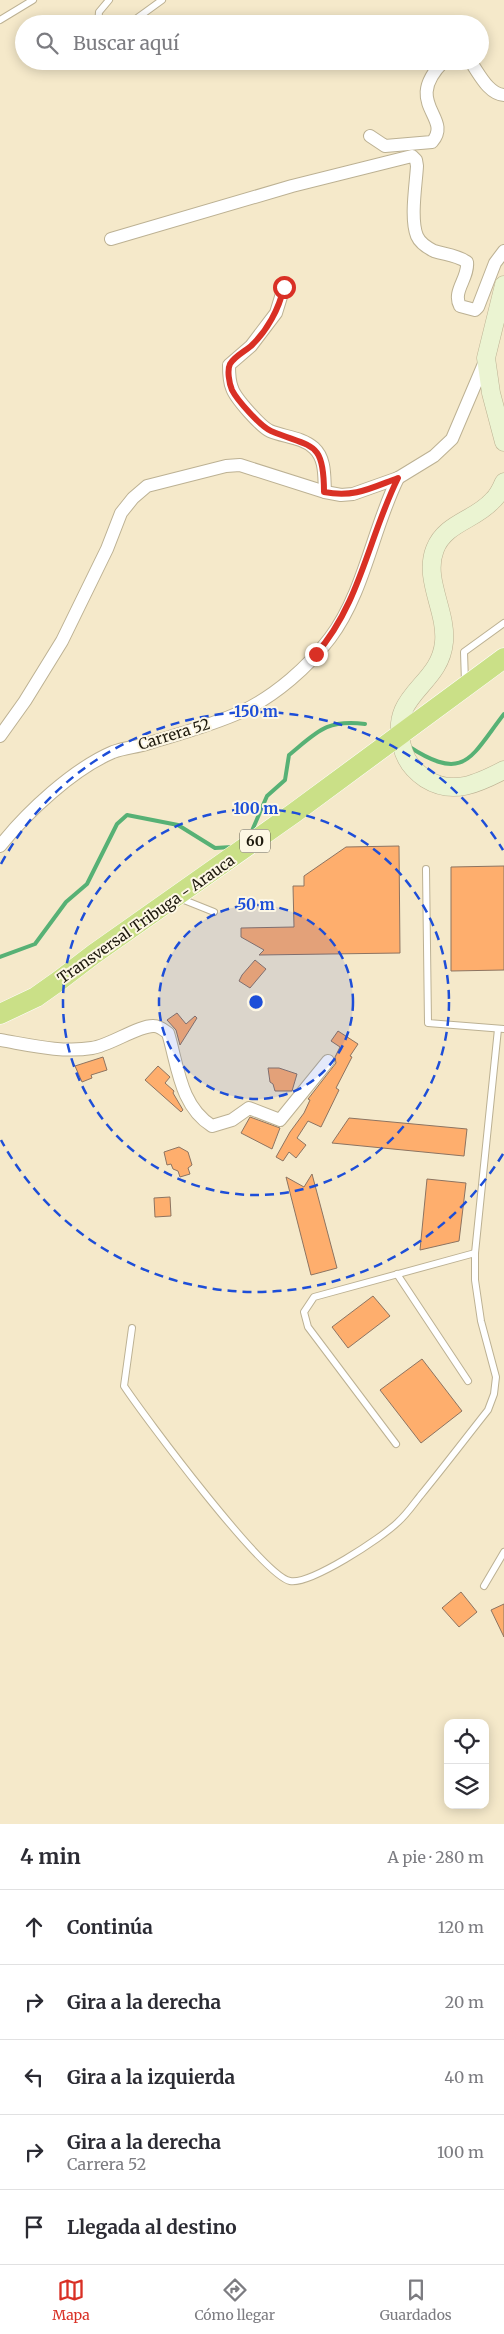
<!DOCTYPE html>
<html lang="es">
<meta charset="utf-8">
<style>
:root{--surface:#fff;--page:#f7f7f7;--text:#2b2b33;--muted:#7c7c81;--line:#e1e1e2;--accent:#d93025}
body{margin:0;font-family:Merriweather,serif;background:var(--page);color:var(--text)}
.controls{position:absolute;right:15px;bottom:15px;display:grid;overflow:hidden;border-radius:10px;box-shadow:0 2px 12px #0003}
.controls button{width:45px;height:45px;display:grid;place-items:center;padding:0;border:0;border-bottom:1px solid var(--line);background:var(--surface);color:var(--text);font:25px sans-serif}
.stop{position:absolute;width:15px;height:15px;margin:-11px;border:4px solid #d93025;border-radius:50%;background:#fff}
.stop.end{background:#d93025;border-color:#fff;box-shadow:0 1px 5px #0008}
.list{margin:0;padding:0;list-style:none}
h2{display:flex;justify-content:space-between;align-items:center;height:65px;margin:0;padding:0 20px;font-size:21px}
h2 small{font-size:16px;font-weight:400;color:var(--muted)}
.list li{display:grid;grid-template-columns:32px 1fr auto;gap:15px;align-items:center;box-sizing:border-box;height:75px;padding:0 20px;border-top:1px solid var(--line)}
.list b{display:block;font-size:19px;white-space:nowrap}
.list p{margin:0;font-size:16px;white-space:nowrap;color:var(--muted)}
.list em{font-size:16px;font-style:normal;color:var(--muted)}
.icon{flex:none;width:28px;height:28px;fill:none;stroke:currentColor;stroke-width:2;stroke-linecap:round;stroke-linejoin:round}
.map{position:relative;flex:none;width:504px;height:1824px;overflow:hidden}
.search{position:absolute;background:var(--surface);box-shadow:0 2px 12px #0003;left:15px;right:15px;top:15px;height:55px;display:flex;align-items:center;gap:12px;box-sizing:border-box;padding:0 18px;border-radius:28px;color:var(--muted);font-size:19px}
.sheet{height:440px;background:var(--surface)}
nav{display:flex;justify-content:space-around;align-items:center;box-sizing:border-box;height:70px;border-top:1px solid var(--line);background:var(--surface);font-size:14px;color:var(--muted)}
nav a{display:grid;justify-items:center;gap:2px}
nav .on{color:var(--accent)}
.map>svg:first-child{display:block}
.lines{fill:none;stroke-linecap:round;stroke-linejoin:round}
.stream{stroke:#57b175;stroke-width:4}
.building{fill:#feae6d;stroke:#8d7461}
.service-casing{stroke:#bcb193;stroke-width:8}
.minor-casing{stroke:#bcb193;stroke-width:14}
.secondary-casing{stroke:#bcb193;stroke-width:19}
.trunk-casing{stroke:#fff;stroke-width:21}
.service{stroke:#fff;stroke-width:6}
.minor{stroke:#fff;stroke-width:12}
.secondary{stroke:#ebf4d2;stroke-width:18}
.trunk{stroke:#cae087;stroke-width:20}
.route{stroke:#d93025;stroke-width:6}
.ring{fill:none;stroke:#1d4ed8;stroke-width:2.5;stroke-dasharray:9 6}
.labels{text-anchor:middle;dominant-baseline:central;stroke-width:4;stroke-linejoin:round;paint-order:stroke}
.shield{fill:#fdf7e4;stroke:#615c4e;stroke-width:1}
.shield-label{font-size:14px;font-weight:bold;fill:#1e1a0e}
.street-label{font-size:15px;fill:#1e1a0e;stroke:#fdf7e4}
.centre{fill:#1d4ed8;stroke:#fdf7e4;stroke-width:2.5}
.ring-label{font-size:15px;text-anchor:middle;font-weight:bold;fill:#1d4ed8;stroke:#fdf7e4;stroke-width:4;stroke-linejoin:round;paint-order:stroke}
</style>
<div class="map">
<svg width="504" height="1824" viewBox="0 0 504 1824">
<rect width="100%" height="100%" fill="#f5e9ca"/>
<g class="lines">
<g class="stream">
<path d="M408,746C465,783 470,758 504,714"/>
<path d="M251,833L267,796L285,780L289,755C317,732 326,719 365,724"/>
<path d="M0,957L35,944L66,902L87,884L117,824L127,815L178,825L215,848L232,847"/>
</g>
</g>
<g class="building">
<path d="M399,846L400,953L259,955L264,950L241,937V928L294,927L293,886H304V876L346,847Z"/>
<path d="M504,866V970L451,971V867Z"/>
<path d="M255,960L266,969L250,988L239,981L242,975Z"/>
<path d="M177,1013L186,1024L195,1016L197,1018L180,1045L176,1030L167,1020Z"/>
<path d="M338,1031L358,1044L350,1056L352,1057L336,1088L339,1090L321,1127L308,1121L297,1138L306,1145L296,1158L289,1152L283,1161L276,1157L290,1132L304,1113L310,1100L308,1099L336,1063L335,1057L340,1047L331,1041Z"/>
<path d="M103,1057L107,1070L91,1075L92,1078L82,1082L75,1066Z"/>
<path d="M158,1066L170,1077L165,1083L174,1091L173,1093L183,1110L181,1112L145,1080Z"/>
<path d="M268,1068H279L297,1074L292,1091H275L273,1084L270,1082Z"/>
<path d="M250,1117L280,1128L272,1149L241,1133Z"/>
<path d="M349,1118L467,1129L464,1156L332,1143Z"/>
<path d="M179,1147L188,1152L192,1165L188,1168L190,1174L180,1177L178,1171L173,1169L171,1164L167,1165L164,1152Z"/>
<path d="M312,1174L337,1268L311,1275L286,1177L304,1187Z"/>
<path d="M427,1179L466,1183L459,1241L420,1250Z"/>
<path d="M170,1197L171,1216L155,1217L154,1198Z"/>
<path d="M373,1296L390,1316L348,1348L332,1327Z"/>
<path d="M422,1359L462,1411L421,1443L380,1390Z"/>
<path d="M461,1592L477,1612L459,1627L442,1608Z"/>
<path d="M504,1604V1637L491,1610Z"/>
</g>
<g class="lines">
<g class="service-casing">
<g id="service">
<path d="M0,20L33,0"/>
<path d="M98,24L99,12L109,0"/>
<path d="M129,24L162,0"/>
<path d="M465,682L464,652L504,623"/>
<path d="M426,869L428,1023L504,1029"/>
<path d="M179,898L214,912"/>
<path d="M397,1274L468,1381"/>
<path d="M132,1328L124,1386C144,1416 263,1576 290,1581C310,1585 382,1538 398,1522C406,1515 413,1505 420,1496C443,1468 465,1439 488,1410L494,1394L496,1377L481,1321L475,1280V1253L498,1029"/>
<path d="M396,1444L308,1327L304,1312L314,1297L475,1253"/>
<path d="M484,1586L504,1552"/>
</g>
</g>
<g class="minor-casing">
<g id="minor">
<path d="M470,61C479,73 488,94 504,95"/>
<path d="M370,136L385,146L432,142C454,117 401,104 444,61"/>
<path d="M111,239L292,186L412,156L416,160L417,166C416,184 410,219 417,236C420,243 428,248 434,251C446,255 454,254 467,262C469,278 452,291 460,306L475,310L478,307L495,263L504,251"/>
<path d="M284,287L276,313L251,346L229,365C229,373 229,381 232,388C235,398 261,427 270,431C284,437 302,437 314,448C326,459 324,477 325,492"/>
<path d="M0,736L25,701L62,641L107,549L121,513L133,498L147,486L226,466L240,465L325,492L341,495L353,494L398,478L434,456L452,439L486,359"/>
<path d="M0,846C27,812 73,769 113,752C124,748 136,747 146,744C179,734 213,725 243,711C276,695 308,667 330,638C364,593 373,528 398,478"/>
<path d="M0,1040C30,1045 62,1053 92,1048C111,1045 139,1025 154,1026C159,1026 164,1030 168,1033C178,1066 180,1106 212,1126L232,1120L249,1108L280,1120L328,1061"/>
</g>
</g>
<g class="secondary-casing">
<g id="secondary">
<path d="M504,285L486,358L491,393L504,442"/>
<path d="M504,482C501,489 498,496 492,501C475,520 445,523 435,549C423,579 447,611 444,642C440,687 388,693 402,746C405,760 414,771 426,779C453,796 479,783 504,770"/>
</g>
</g>
<g class="trunk-casing">
<path id="trunk" d="M0,1014L36,997L60,980L94,954L294,813L504,658"/>
</g>
<use href="#service" class="service"/>
<use href="#minor" class="minor"/>
<use href="#secondary" class="secondary"/>
<use href="#trunk" class="trunk"/>
</g>
<g class="lines">
<path class="route" d="M284,287C279,309 267,331 251,346C244,352 235,356 230,364C227,370 229,383 232,390C237,400 261,427 271,431C312,448 324,440 324,492C354,498 371,488 398,478C369,536 360,604 316,654"/>
</g>
<circle cx="256" cy="1002" r="97" fill="#1d4ed8" fill-opacity=".12"/>
<g class="ring">
<circle cx="256" cy="1002" r="97"/>
<circle cx="256" cy="1002" r="193"/>
<path d="M503 1154A290 290 0 0 1 1 1140M1 864A290 290 0 0 1 503 850"/>
</g>
<g class="labels">
<rect class="shield" x="240" y="829.5" width="30" height="23" rx="4"/>
<g class="shield-label">
<text x="255" y="841">60</text>
</g>
<g class="street-label">
<text transform="translate(174 734) rotate(-17)">Carrera 52</text>
<text transform="translate(146 919) rotate(-35)">Transversal Tribuga - Arauca</text>
</g>
</g>
<circle cx="256" cy="1002" r="8" class="centre"/>
<g class="ring-label">
<text x="256" y="717">150 m</text>
<text x="256" y="814">100 m</text>
<text x="256" y="910">50 m</text>
</g>
</svg>
<div class="controls">
<button><svg class="icon" aria-label="locate" viewBox="0 0 24 24"><circle cx="12" cy="12" r="6"/><path d="M12 2v4M12 18v4M2 12h4M18 12h4"/></svg></button>
<button><svg class="icon" aria-label="layers" viewBox="0 0 24 24"><path d="M12 4l9 5-9 5-9-5zM3 14l9 5 9-5"/></svg></button>
</div>
<div class="stop" style="left:284px;top:287px"></div>
<div class="stop end" style="left:316px;top:654px"></div>
<div class="search"><svg class="icon" aria-label="search" viewBox="0 0 24 24"><circle cx="10" cy="10" r="6"/><path d="M15 15l6 6"/></svg>Buscar aquí</div>
</div>
<section class="sheet">
<h2>4 min<small>A pie · 280 m</small></h2>
<ul class="list">
<li><svg class="icon" aria-label="ahead" viewBox="0 0 24 24"><path d="M12 20V5M6 11l6-6 6 6"/></svg><div><b>Continúa</b></div><em>120 m</em></li>
<li><svg class="icon" aria-label="right" viewBox="0 0 24 24"><path d="M7 20v-9h11M14 6l5 5-5 5"/></svg><div><b>Gira a la derecha</b></div><em>20 m</em></li>
<li><svg class="icon" aria-label="left" viewBox="0 0 24 24"><path d="M17 20v-9H6M10 6l-5 5 5 5"/></svg><div><b>Gira a la izquierda</b></div><em>40 m</em></li>
<li><svg class="icon" aria-label="right" viewBox="0 0 24 24"><path d="M7 20v-9h11M14 6l5 5-5 5"/></svg><div><b>Gira a la derecha</b><p>Carrera 52</p></div><em>100 m</em></li>
<li><svg class="icon" aria-label="arrive" viewBox="0 0 24 24"><path d="M6 21V4h12l-3 4 3 4H6"/></svg><div><b>Llegada al destino</b></div></li>
</ul>
</section>
<nav>
<a class="on"><svg class="icon" aria-label="map" viewBox="0 0 24 24"><path d="M3 6l6-2 6 2 6-2v14l-6 2-6-2-6 2zM9 4v14M15 6v14"/></svg>Mapa</a>
<a><svg class="icon" aria-label="directions" viewBox="0 0 24 24"><path d="M12 3l9 9-9 9-9-9zM9 14v-3h6M13 9l2 2-2 2"/></svg>Cómo llegar</a>
<a><svg class="icon" aria-label="saved" viewBox="0 0 24 24"><path d="M7 4h10v16l-5-4-5 4z"/></svg>Guardados</a>
</nav>
